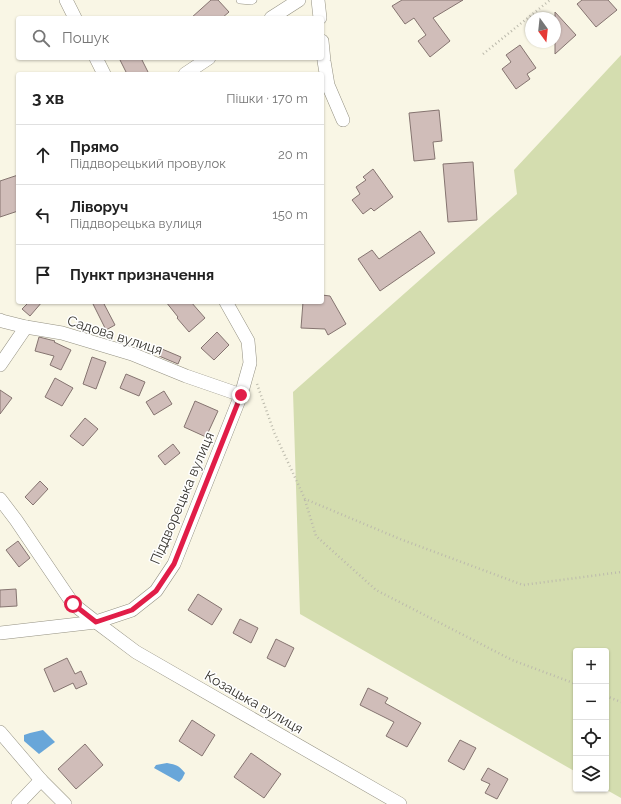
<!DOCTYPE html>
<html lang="uk">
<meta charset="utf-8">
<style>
:root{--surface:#fff;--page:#f6f6f6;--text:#222;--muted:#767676;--line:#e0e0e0}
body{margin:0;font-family:Raleway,sans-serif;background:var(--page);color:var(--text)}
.controls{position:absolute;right:12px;bottom:12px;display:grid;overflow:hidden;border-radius:4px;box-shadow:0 1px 3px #0004}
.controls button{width:36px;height:36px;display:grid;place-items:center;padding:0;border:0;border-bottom:1px solid var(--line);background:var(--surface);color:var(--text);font:20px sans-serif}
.compass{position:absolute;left:525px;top:12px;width:36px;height:36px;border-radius:50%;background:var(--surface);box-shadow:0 1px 3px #0004;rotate:165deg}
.stop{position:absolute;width:12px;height:12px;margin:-9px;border:3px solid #e11d48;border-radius:50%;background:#fff}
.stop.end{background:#e11d48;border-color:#fff;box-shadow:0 1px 4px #0008}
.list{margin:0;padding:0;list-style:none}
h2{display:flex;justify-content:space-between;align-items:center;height:52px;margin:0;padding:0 16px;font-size:17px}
h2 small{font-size:13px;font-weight:400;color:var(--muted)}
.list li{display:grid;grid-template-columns:26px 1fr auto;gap:12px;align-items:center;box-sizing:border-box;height:60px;padding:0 16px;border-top:1px solid var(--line)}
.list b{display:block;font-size:15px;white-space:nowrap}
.list p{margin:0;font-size:13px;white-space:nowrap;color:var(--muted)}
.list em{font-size:13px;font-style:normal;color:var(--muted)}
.icon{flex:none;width:22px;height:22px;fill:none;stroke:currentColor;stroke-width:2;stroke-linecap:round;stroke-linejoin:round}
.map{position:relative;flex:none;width:621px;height:804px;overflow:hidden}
.search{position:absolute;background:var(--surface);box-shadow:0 1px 3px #0004;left:16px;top:16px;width:308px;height:44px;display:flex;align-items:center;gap:10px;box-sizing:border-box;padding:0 14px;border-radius:4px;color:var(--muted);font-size:15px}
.panel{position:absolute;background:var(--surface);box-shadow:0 1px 3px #0004;left:16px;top:72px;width:308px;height:232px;border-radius:4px}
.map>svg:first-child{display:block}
.green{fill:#d4ddaf}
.water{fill:#68a6d9}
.building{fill:#d0bdb9;stroke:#857470}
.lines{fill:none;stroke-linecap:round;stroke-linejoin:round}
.service-casing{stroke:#949182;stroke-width:8}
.minor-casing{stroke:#949182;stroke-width:14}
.path{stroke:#bcbaac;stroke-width:2.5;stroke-dasharray:1 3;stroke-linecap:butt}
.service{stroke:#fff;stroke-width:7}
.minor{stroke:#fff;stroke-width:13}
.route{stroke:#e11d48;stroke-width:5}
.labels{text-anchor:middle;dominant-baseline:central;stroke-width:3;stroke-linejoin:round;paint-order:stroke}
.street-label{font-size:14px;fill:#36342e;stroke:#fff}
</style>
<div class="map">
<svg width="621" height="804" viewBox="0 0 621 804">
<rect width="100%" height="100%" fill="#f9f6e5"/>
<path class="green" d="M621,55V798L605,789H606V651H576V772L300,614L293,392L517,194L514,170Z"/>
<g class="water">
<path d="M43,730L55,742L39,754L24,741V735L30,733Z"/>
<path d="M167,763C177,765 178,765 185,773L182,779L179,782L154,768L156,765Z"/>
</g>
<g class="building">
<path d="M211,0H218L229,12L222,18H191Z"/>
<path d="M402,0H463L433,18L450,41L430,57L418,41L426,35L414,18L405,24L392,6Z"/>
<path d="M582,0H608L617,10L596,27L577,4Z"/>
<path d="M555,12L576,35L555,54Z"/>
<path d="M520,45L536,68L527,74L530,79L516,89L502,69L511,62L506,55Z"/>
<path d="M119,58H141L149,74H127Z"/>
<path d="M439,110L442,141L433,142L435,159L414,161L409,113Z"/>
<path d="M473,162L477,220L448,222L443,164Z"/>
<path d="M373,169L393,197L374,211L371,208L363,214L352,200L360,194L356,187L366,180L363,177Z"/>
<path d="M18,175V211L0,217V181Z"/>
<path d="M420,231L435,253L380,291L358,259L372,250L379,259Z"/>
<path d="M322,295L330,296L346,324L328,335L325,329L301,328L303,302H322Z"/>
<path d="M29,302H42L30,316L22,309Z"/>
<path d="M92,302H103L115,325L106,330Z"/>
<path d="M166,302H191L205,318L189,332L177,318L178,317Z"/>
<path d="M217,332L229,345L214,360L201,348Z"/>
<path d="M39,337L55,341L54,342L71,350L61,370L50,365L54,356L35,351Z"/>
<path d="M162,349L181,357L178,364L159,356Z"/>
<path d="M92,357L106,362L96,389L83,384Z"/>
<path d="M126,374L145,382L139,396L120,388Z"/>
<path d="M55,378L73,388L62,406L45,397Z"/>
<path d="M0,390L12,398L0,414Z"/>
<path d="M164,391L172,404L154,415L146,402Z"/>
<path d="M195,401L218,411L206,437L184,427Z"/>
<path d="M85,418L98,429L83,446L70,436Z"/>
<path d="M173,444L180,453L165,465L158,456Z"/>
<path d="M40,481L48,489L33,505L25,497Z"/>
<path d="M18,541L30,558L19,567L6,550Z"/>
<path d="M16,589L17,606L0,607V590Z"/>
<path d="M198,594L222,609L212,625L188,610Z"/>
<path d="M240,619L258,628L251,643L233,633Z"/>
<path d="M276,639L294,648L285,667L267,658Z"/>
<path d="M67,658L75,674L81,671L87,684L76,689L73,683L54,692L44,669Z"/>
<path d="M368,688L388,698L385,703L421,723L407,747L386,736L394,722L360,705Z"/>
<path d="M192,720L215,735L202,756L179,741Z"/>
<path d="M460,740L476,748L464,770L448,761Z"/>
<path d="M85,744L103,765L76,789L58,769Z"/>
<path d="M251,753L281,774L264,798L234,777Z"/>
<path d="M488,768L508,779L497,799L485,793L490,784L481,780Z"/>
</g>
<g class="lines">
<g class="service-casing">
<path id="service" d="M240,0L251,1L253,0"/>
</g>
<g class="minor-casing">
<g id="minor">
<path d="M66,0L75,18"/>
<path d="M318,0L320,18"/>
<path d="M271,18L299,0"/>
<path d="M322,41L324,61L328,85L343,120"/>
<path d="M96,58L104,74"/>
<path d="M185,74L209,58"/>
<path d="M0,320L2,321L26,327L62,333L132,354L186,376L241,395"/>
<path d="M0,365L26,327"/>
<path d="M0,499L16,520L73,604L96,622L136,652L400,804"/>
<path d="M0,633L96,622L132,610L156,591L174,564L241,395L250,363L248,341L226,302"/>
<path d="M0,732L41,780L65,804"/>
<path d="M18,804L41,780"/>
</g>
</g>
<g class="path">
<path d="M483,54L550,0"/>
<path d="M257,384L274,432L305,499L400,539L523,585L621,572"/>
<path d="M305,500L316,536L376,590L512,660L576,684"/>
<path d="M606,696L621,702"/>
</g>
<use href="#service" class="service"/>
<use href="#minor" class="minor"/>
</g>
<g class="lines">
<path class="route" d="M73,604L96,622L132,610L156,591L174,564L241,395"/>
</g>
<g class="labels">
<g class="street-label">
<text transform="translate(115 335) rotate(18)">Садова вулиця</text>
<text transform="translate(182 498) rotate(-67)">Піддворецька вулиця</text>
<text transform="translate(254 702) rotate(30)">Козацька вулиця</text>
</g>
</g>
</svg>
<div class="controls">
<button>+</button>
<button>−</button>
<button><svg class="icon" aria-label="locate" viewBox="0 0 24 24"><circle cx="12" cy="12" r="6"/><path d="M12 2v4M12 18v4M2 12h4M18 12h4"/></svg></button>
<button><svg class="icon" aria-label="layers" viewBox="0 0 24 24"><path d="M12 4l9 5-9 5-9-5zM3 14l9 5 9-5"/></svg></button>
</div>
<svg class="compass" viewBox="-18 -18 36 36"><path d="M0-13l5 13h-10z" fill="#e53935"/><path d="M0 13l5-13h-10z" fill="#767676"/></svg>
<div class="stop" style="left:73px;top:604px"></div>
<div class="stop end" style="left:241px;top:395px"></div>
<div class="search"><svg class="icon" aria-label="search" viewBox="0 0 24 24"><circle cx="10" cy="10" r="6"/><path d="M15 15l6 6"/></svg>Пошук</div>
<section class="panel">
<h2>3 хв<small>Пішки · 170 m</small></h2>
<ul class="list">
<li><svg class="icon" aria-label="ahead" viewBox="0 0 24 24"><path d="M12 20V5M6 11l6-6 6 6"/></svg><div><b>Прямо</b><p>Піддворецький провулок</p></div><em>20 m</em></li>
<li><svg class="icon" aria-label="left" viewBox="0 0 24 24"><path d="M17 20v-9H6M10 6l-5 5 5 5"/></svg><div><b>Ліворуч</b><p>Піддворецька вулиця</p></div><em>150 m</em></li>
<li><svg class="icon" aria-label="arrive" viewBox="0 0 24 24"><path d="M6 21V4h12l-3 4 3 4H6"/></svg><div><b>Пункт призначення</b></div></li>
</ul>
</section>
</div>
